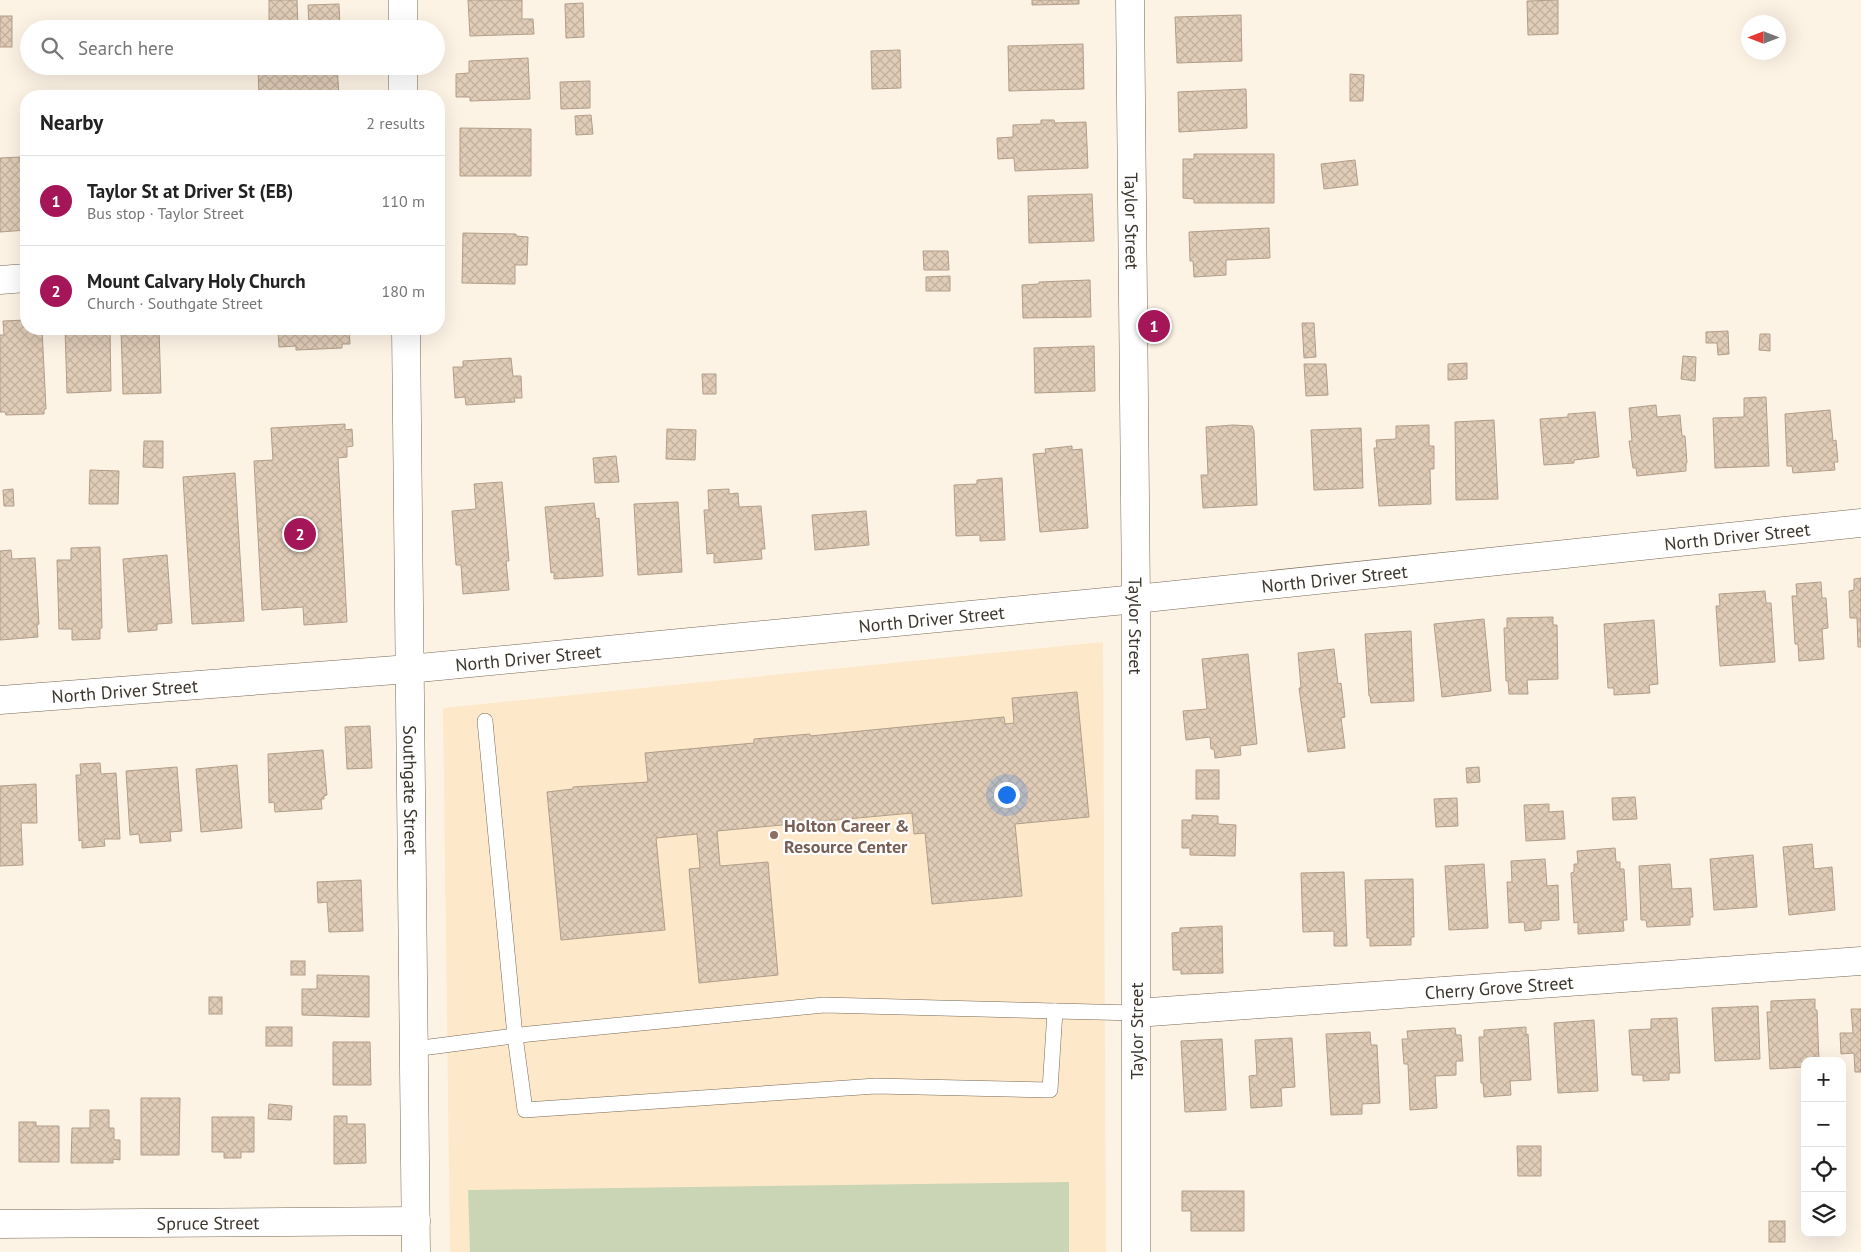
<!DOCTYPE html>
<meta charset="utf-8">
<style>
:root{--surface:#fff;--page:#f2f2f2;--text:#222;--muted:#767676;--line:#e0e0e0;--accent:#a51658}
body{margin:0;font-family:"PT Sans",sans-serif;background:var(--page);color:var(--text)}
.controls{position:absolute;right:15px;bottom:15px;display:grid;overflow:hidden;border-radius:10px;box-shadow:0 5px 20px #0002}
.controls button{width:45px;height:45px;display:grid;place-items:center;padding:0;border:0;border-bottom:1px solid var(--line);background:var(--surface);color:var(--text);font:25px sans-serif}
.compass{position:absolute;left:1741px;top:15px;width:45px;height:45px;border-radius:50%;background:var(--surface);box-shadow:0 5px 20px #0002;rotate:270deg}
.you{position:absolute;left:1006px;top:794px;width:18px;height:18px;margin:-12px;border:4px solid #fff;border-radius:50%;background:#1a73e8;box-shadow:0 0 0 8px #1a73e833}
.badge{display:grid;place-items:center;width:32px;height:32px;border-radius:50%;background:var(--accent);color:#fff;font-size:16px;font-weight:700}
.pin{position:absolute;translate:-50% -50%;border:2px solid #fff;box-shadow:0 1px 5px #0006}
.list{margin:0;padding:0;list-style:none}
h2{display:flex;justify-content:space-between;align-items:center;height:65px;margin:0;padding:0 20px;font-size:21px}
h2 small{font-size:16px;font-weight:400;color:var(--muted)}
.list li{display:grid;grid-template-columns:32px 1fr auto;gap:15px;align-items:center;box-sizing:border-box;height:90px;padding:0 20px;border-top:1px solid var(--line)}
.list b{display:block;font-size:19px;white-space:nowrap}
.list p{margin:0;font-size:16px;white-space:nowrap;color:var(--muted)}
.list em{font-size:16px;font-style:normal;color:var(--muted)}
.icon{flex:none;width:28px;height:28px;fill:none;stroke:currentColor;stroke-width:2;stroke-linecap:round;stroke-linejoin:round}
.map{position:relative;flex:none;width:1861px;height:1252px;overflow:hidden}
.search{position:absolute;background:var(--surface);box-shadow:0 5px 20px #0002;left:20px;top:20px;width:425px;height:55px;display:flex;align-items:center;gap:12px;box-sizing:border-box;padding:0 18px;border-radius:28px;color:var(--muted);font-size:19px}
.panel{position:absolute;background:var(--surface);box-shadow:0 5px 20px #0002;left:20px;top:90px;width:425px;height:245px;border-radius:20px}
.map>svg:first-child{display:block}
.built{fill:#fee8ca}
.grass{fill:#c9d5b5}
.building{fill:url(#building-cross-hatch);stroke:#b19e89}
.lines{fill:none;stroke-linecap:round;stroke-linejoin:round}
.lane-casing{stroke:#776854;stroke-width:16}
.street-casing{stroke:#776854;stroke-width:29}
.secondary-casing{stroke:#776854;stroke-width:29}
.lane{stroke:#fff;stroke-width:15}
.street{stroke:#fff;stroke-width:28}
.secondary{stroke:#fff;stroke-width:28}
.education-dot{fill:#8d6e63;stroke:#fff;stroke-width:2}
.labels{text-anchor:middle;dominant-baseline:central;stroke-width:4.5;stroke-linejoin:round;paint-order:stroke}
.street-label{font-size:18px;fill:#3b352c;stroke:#fff}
.education-label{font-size:18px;font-weight:bold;fill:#785e54;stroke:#fff;text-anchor:start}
</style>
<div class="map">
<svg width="1861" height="1252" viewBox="0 0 1861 1252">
<defs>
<pattern id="building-cross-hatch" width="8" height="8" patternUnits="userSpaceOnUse" patternTransform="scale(1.25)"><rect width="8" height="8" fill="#e0ccb7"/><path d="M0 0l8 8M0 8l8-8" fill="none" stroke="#c1b09e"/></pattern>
</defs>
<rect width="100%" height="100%" fill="#fdf3e5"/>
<path class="built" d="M1103,642L1106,1252H450L443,708Z"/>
<path class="grass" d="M1069,1182V1252H470L468,1190Z"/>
<g class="building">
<path d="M269,0H297L298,27L269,28Z"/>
<path d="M468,0H522V19H533L534,34L470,36Z"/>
<path d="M1032,0H1079V4L1032,5Z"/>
<path d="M1558,0V34L1528,35L1527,1Z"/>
<path d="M583,3L584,37L566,38L565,4Z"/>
<path d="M339,4L340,27L309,28L308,5Z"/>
<path d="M1241,15L1242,61L1177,63L1175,17Z"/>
<rect x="0" y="16" width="12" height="31"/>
<path d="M1083,44L1084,89L1009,91L1008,46Z"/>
<path d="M900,50L901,88L872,89L871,51Z"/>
<path d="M528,58L530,99L470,101V97H456V74L469,73V61Z"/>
<path d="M268,66H337L339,96H259L258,68Z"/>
<path d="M1350,74L1364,75L1363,101H1350Z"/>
<path d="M590,81V108L561,109L560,82Z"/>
<path d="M1246,89L1247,128L1179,132L1178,92Z"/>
<path d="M591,115L593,134L576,135L575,116Z"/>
<path d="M1041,120H1054L1055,123L1086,122L1088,168L1015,171L1014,158L998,159L997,138L1013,137V125L1041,124Z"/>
<path d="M460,128L531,129V176H460Z"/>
<path d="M1194,154H1274V203H1194V199L1183,198V159H1194Z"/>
<path d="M20,157V163L26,162V230L0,232V158Z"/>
<path d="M1355,160L1358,185L1324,189L1321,164Z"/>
<path d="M1092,194L1094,241L1029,243L1028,196Z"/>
<path d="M1269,228L1270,258L1226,260V275L1194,277L1193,261H1190L1189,232Z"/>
<path d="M463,233L516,234V236L528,237L527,265H515V284L462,283Z"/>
<path d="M923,251H948L949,270H924Z"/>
<path d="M950,276V291H926V277Z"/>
<path d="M1090,280L1091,317L1023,318L1022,285L1039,284V282Z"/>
<path d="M26,320V329H42L46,409H44V414L6,415L5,412H0V335H4L3,321Z"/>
<path d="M1302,323H1314L1316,357L1304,358Z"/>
<path d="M65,329H110L111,391L67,393Z"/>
<path d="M121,329H159L161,393L123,394Z"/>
<path d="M278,329H349L350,344H342V348L296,350V346L279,347Z"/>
<path d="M1728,331L1729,354L1718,355L1717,343H1706V332Z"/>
<path d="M1760,334H1770V351L1759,350Z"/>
<path d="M1094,346L1095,391L1035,393L1034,348Z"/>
<path d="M1683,356L1696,357L1695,381L1681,379Z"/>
<path d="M511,358L513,376H521L522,398H514L515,402L466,405L465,397L455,398L453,367H463V361Z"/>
<path d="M1467,363V379L1448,380V364Z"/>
<path d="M1304,364H1326L1328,395L1306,396Z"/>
<path d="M702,374H716V394H703Z"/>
<path d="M1766,397L1769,466L1715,468L1713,418L1744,417V398Z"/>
<path d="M1656,405L1657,417L1680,415L1682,436H1685L1687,463H1686V471L1637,476L1636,468H1633L1629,441H1632L1629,408Z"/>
<path d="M1830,410L1833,441L1836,440L1838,462H1834L1835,470L1793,473L1792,466H1787L1785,414Z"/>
<path d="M1595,412L1599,457L1574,460V463L1544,465L1540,419L1568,417V414Z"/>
<path d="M1494,420L1498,499L1456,500L1455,422Z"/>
<path d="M345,424V430L352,429L353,446L347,447V457L338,458L347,622L304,625L303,607L262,610L254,461L273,460L271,428Z"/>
<path d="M1233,425L1252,426L1254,431L1257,505L1203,508L1201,475H1208L1206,427Z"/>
<path d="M1429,425V446H1434V469H1430L1431,504L1379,506L1374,448H1377L1376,440L1396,439V426Z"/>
<path d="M1361,428L1363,488L1314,490L1311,430Z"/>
<path d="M667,429L696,430L695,460L666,459Z"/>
<path d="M144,441H163V468L143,467Z"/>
<path d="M1072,446V450L1082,449L1088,528L1040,532L1033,454L1046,453L1045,449Z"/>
<path d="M616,456L619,482L595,483L593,458Z"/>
<path d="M90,470L119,471L118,504H89Z"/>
<path d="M235,473L244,621L192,624L183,477Z"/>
<path d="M1002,478L1005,540L980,541V535L956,536L954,485L977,484V480Z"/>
<path d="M502,482L509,561H506L509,590L463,594L461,565H456L452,511L476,509L474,484Z"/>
<path d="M13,489L14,506H4L3,490Z"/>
<path d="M729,489V494L738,493L739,507L761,506L765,549H761L762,559L714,563V553L707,554L704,510H709L708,490Z"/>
<path d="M678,502L682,572L638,575L634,504Z"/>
<path d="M594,503L596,519L599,518L603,576L554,579V572L551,573L545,507Z"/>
<path d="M866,511L869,545L815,550L812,515Z"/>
<path d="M100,547L102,628H100V639L72,640V629H59L57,560H71V548Z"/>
<path d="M11,550L12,559L35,558L39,624L37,625L38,637L0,640V551Z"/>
<path d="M167,555L172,623L157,624V630L128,632L123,559Z"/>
<path d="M1861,578V647H1858L1857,618H1850L1849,591L1854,590V579Z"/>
<path d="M1821,582L1822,598H1826L1828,628L1822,629L1824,659L1799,661L1798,644H1795L1792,596H1797L1796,584Z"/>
<path d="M1765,591L1766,603H1771L1775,662L1720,666L1716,606H1720L1719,594Z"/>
<path d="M1553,617V625H1557L1558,679L1527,680L1528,694H1509L1508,681H1506L1504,628H1507V618Z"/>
<path d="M1484,619L1491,691L1442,697L1434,624Z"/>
<path d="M1654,620L1658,684L1649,685L1650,693L1614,695V688H1608L1604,624Z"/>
<path d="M1411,631L1414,701L1371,703L1370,696H1369L1365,634Z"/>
<path d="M1334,649L1338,684L1341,683L1345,717L1341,718L1345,748L1308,752L1299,688H1301L1298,653Z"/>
<path d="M1248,654L1257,744L1240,746L1241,755L1215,758L1214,749H1211L1210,737L1186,740L1183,711L1207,709L1202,659Z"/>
<path d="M1077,692L1089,817L1015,824L1022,896L932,904L925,833L914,834L912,813L717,831L720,866L768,862L778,975L699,983L689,869L700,868L697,834L656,838L665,930L561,940L547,792L573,789V787L648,782L645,753L754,743V739L810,734V736L1004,717L1005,724L1014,723L1012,698Z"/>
<path d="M370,726L372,768L347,769L345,727Z"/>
<path d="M323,750L327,795L324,796V799H321L322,809L275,812L274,802L269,803L268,754Z"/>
<path d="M100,763L101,774L116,773L120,839H104L105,846L82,848V840L79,841L76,775H81L80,764Z"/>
<path d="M237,765L242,828L201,832L196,769Z"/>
<path d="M177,767L182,831L170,832L171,841L140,843L139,834L130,835L126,771Z"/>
<path d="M1479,767L1480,782L1467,783L1466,768Z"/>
<rect x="1196" y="770" width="23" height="29"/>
<path d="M36,784L37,823H21L23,865L0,866V786Z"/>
<path d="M1635,797L1637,819L1613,820L1612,798Z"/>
<path d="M1457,798L1458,826L1436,827L1434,799Z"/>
<path d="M1549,804V812L1563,811L1565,839L1526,841L1524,805Z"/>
<path d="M1192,815L1218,816V824L1236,825L1235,856L1190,855V848H1182V820H1192Z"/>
<path d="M1812,844L1814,869L1832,867L1835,910L1789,915L1783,847Z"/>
<path d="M1615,848L1616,862H1620V869H1624L1627,920H1623L1624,931L1578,934V922L1574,923L1571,873L1574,872V864H1578L1577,851Z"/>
<path d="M1753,855L1757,907L1714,910L1710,859Z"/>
<path d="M1545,859L1547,886L1558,885L1559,920L1541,921V929L1525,931L1524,922L1509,923L1507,882H1512L1511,861Z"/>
<path d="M1484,864L1488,928L1449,930L1445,866Z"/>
<path d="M1670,864L1672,889L1691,888L1693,917H1690V925L1647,927L1646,920H1641L1639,866Z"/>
<path d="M1344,872L1347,946H1334V931L1303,932L1301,873Z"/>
<path d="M1413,879L1414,937H1411V945L1370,946V938H1367L1365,880Z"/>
<path d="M361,880L363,931L329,932L327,902L318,903L317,882Z"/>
<path d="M1222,926L1223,973L1181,974V970H1173L1172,933L1180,932V928Z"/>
<rect x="291" y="961" width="14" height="14"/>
<path d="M317,975L369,976V1017L302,1015V989H317Z"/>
<rect x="209" y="997" width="13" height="17"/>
<path d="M1815,999V1010H1817L1819,1061H1805V1067L1770,1069L1767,1012H1771V1001Z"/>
<path d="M1758,1006L1760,1059L1715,1061L1712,1008Z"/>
<path d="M1851,1009H1861V1072H1855L1854,1053L1841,1054L1840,1033H1853Z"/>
<path d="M1677,1018L1680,1073H1669V1080L1643,1081V1075H1632L1629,1030L1651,1029V1019Z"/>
<path d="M1594,1020L1598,1091L1558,1093L1554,1023Z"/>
<rect x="266" y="1027" width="26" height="19"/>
<path d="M1526,1027V1035L1528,1034L1531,1080L1510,1081L1511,1095L1484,1097L1483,1083H1481L1479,1037H1484V1030Z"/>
<path d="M1455,1028L1456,1035H1461L1463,1061H1456V1075L1435,1076L1437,1108L1410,1110L1408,1064H1404L1402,1039H1408L1407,1031Z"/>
<path d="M1370,1032L1371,1045H1377L1380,1103L1362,1104V1114L1331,1115L1326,1034Z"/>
<path d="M1292,1038L1295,1087L1281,1088L1282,1106L1251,1108L1249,1076L1257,1075L1255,1040Z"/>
<path d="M1222,1039L1226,1110L1185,1112L1181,1041Z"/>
<path d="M333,1042H370L371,1085H333Z"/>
<path d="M141,1098H180L179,1155H141Z"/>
<path d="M269,1104L292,1106L291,1120L268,1119Z"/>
<path d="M90,1110H109V1128H114V1140H120V1160L113,1159V1163H71L72,1128H90Z"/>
<path d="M334,1116H347V1124H365L366,1163L334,1164Z"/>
<path d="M212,1117H254V1152H241V1158H224V1152H212Z"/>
<path d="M19,1122H36V1126H59V1162H19Z"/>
<path d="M1517,1146H1541V1176H1518Z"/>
<path d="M1182,1191H1244V1231H1191V1211H1182Z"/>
<rect x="1769" y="1221" width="16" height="21"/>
</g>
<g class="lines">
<g class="lane-casing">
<g id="lane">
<path d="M485,721L515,1036L525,1110L876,1086L1050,1090L1055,1011"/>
<path d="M414,1049L529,1034L824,1005L1136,1013"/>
</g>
</g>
<g class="street-casing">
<g id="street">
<path d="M403,0V29"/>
<path id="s1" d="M1130,0L1136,599V1252"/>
<path d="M403,66V96"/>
<path d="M0,280L26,278"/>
<path id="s2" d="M406,329L416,1252"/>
<path id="s3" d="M1136,1013L1861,961"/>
<path id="s4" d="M0,1224L416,1221"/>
</g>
</g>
<g class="secondary-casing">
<g id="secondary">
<path id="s5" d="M0,700L409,669L1136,599L1861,523"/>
</g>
</g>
<use href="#lane" class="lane"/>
<use href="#street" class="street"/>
<use href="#secondary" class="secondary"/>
</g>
<circle class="education-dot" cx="774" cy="835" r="5"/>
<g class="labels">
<g class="street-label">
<text stroke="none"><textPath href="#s1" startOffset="221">Taylor Street</textPath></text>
<text stroke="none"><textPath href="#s5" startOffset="1745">North Driver Street</textPath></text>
<text stroke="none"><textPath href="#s5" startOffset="1340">North Driver Street</textPath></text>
<text stroke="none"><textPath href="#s5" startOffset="935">North Driver Street</textPath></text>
<text stroke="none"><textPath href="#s1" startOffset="626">Taylor Street</textPath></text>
<text stroke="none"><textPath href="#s5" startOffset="530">North Driver Street</textPath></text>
<text stroke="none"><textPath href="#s5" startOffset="125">North Driver Street</textPath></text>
<text stroke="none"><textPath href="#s2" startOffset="461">Southgate Street</textPath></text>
<text stroke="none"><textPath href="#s3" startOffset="364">Cherry Grove Street</textPath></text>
<text transform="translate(1136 1031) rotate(-90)">Taylor Street</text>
<text stroke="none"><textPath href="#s4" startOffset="208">Spruce Street</textPath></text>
</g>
<g class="education-label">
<text x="784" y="825">Holton Career &amp;<tspan x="784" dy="21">Resource Center</tspan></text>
</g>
</g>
</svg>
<div class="controls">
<button>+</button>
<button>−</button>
<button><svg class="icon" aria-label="locate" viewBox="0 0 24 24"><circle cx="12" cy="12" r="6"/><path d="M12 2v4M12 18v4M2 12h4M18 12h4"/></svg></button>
<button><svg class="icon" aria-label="layers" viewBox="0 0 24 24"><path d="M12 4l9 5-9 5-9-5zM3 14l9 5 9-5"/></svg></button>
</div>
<svg class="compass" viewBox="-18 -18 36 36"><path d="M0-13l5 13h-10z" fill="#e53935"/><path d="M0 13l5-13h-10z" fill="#767676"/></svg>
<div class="you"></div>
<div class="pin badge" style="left:1154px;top:326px">1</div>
<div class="pin badge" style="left:300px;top:534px">2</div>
<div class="search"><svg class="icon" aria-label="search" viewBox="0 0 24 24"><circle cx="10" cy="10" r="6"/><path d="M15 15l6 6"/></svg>Search here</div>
<section class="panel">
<h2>Nearby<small>2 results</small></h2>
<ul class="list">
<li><span class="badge">1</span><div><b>Taylor St at Driver St (EB)</b><p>Bus stop · Taylor Street</p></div><em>110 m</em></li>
<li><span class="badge">2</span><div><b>Mount Calvary Holy Church</b><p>Church · Southgate Street</p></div><em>180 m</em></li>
</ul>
</section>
</div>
